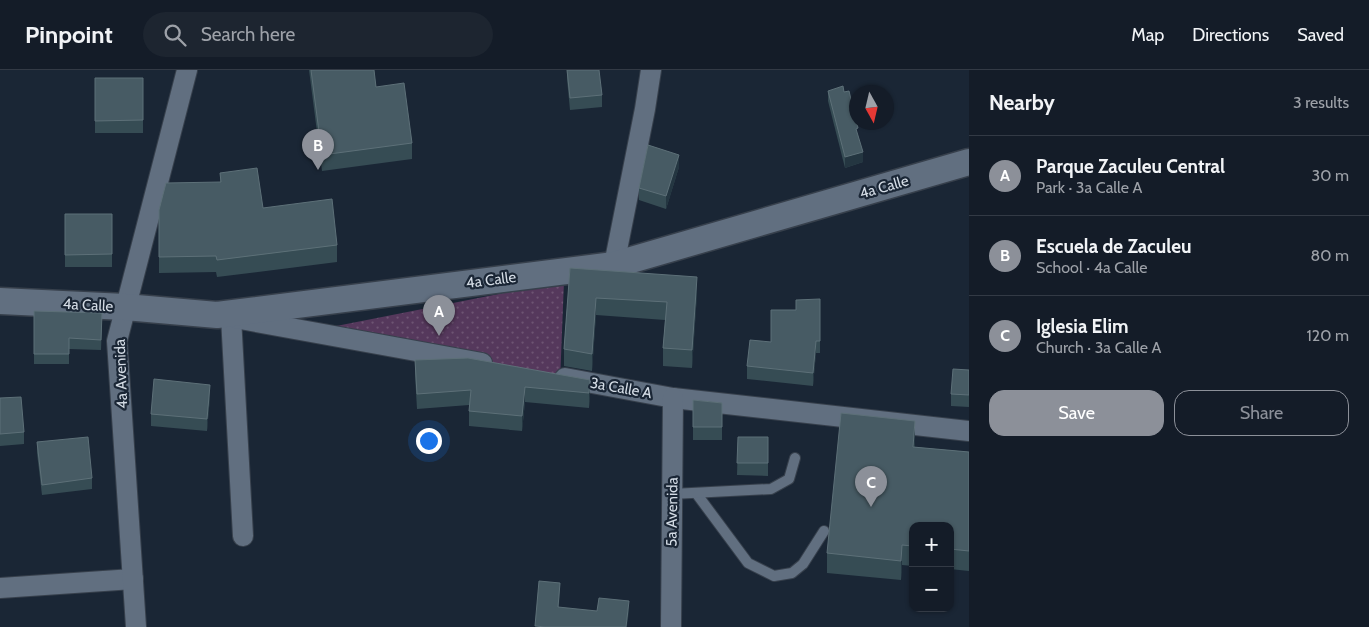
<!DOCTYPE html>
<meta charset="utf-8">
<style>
:root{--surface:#141c28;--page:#1d2530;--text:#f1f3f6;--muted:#9da1a8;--line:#333a45;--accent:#8c9099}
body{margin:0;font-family:Cabin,sans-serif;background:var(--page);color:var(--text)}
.controls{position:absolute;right:15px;bottom:15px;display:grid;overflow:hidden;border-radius:10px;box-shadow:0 1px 4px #0004}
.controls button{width:45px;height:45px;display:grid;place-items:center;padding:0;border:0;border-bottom:1px solid var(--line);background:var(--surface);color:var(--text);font:25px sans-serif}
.compass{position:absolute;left:849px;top:15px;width:45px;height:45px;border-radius:50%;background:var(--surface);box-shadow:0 1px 4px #0004;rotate:172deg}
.you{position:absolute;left:428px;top:370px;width:18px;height:18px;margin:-12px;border:4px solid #fff;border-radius:50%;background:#1a73e8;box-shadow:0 0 0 8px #1a73e833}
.badge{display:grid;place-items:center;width:32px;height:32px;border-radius:50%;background:var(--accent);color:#fff;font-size:16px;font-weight:700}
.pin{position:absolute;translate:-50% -41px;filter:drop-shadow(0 1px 2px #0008)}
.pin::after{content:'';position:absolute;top:26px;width:18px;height:15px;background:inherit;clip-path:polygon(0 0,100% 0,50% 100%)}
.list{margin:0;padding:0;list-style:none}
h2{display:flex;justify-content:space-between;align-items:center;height:65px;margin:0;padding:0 20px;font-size:21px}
h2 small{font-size:16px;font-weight:400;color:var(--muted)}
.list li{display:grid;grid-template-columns:32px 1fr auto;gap:15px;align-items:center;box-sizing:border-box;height:80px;padding:0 20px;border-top:1px solid var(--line)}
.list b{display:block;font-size:19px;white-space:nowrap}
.list p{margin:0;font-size:16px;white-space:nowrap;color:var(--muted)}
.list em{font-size:16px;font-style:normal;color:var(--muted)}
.actions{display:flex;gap:10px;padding:15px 20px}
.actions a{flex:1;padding:11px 0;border:1px solid var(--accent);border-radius:15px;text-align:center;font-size:18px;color:var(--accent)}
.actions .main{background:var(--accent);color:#fff}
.icon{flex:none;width:28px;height:28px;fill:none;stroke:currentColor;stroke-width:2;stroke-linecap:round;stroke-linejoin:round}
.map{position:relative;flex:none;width:969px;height:557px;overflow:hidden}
header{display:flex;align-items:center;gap:30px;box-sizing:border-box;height:70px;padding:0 25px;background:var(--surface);border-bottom:1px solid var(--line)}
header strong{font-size:24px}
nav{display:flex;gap:28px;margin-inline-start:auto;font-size:18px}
.search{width:350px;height:45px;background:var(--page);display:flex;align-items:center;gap:12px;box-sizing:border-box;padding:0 18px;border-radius:28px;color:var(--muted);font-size:19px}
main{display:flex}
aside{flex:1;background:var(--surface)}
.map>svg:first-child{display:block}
.park{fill:url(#park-dots)}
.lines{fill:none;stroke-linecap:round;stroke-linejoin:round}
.service-casing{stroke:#37404c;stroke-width:12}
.minor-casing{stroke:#37404c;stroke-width:22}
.tertiary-casing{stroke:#37404c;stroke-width:29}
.service{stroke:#616f80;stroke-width:10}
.minor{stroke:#616f80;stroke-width:20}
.tertiary{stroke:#616f80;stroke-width:26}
.wall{fill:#364c54}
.shaded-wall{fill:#243641}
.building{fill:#475b64;stroke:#5d7078}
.labels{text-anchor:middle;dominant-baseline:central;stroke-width:4.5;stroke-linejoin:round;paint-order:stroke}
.street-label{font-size:15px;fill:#d4dce5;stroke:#1a2635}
</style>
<header>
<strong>Pinpoint</strong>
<div class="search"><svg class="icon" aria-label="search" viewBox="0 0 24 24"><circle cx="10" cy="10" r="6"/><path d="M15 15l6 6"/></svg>Search here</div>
<nav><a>Map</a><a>Directions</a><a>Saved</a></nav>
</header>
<main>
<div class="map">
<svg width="969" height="557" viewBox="0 0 969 557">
<defs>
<pattern id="park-dots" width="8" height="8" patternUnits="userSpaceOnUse" patternTransform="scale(1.25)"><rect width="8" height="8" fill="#55385c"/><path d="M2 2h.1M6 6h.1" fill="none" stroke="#6d5473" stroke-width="1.8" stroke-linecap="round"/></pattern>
</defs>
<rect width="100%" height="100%" fill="#1a2635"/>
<path class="park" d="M564,211L560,312L316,260Z"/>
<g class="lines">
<g class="service-casing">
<g id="service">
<path d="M696,423L748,493L774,506L792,503L803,494L824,461"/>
<path d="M672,424L771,419L789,409L795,388"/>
</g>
</g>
<g class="minor-casing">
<g id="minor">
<path d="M614,195L645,39L651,0"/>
<path d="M231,247L243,466"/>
<path d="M235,248L482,293"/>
<path d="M565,308L673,328L969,361"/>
<path d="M0,518L133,509"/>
<path d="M136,557L117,271L187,0"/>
<path d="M671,557L673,328"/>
</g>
</g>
<g class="tertiary-casing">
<path id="tertiary" d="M0,231L125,237L217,245L614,195L969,92"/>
</g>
<use href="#service" class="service"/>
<use href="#minor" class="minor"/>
<use href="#tertiary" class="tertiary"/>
</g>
<g class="wall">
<path d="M309,0H374L376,17L412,73V89L322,101Z"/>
<path d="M567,0L602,25V37L570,40L567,9Z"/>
<rect x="95" y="8" width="48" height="55"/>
<path d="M828,21L858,66L863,92L845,98L828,31Z"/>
<path d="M679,97L666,139L639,130V118Z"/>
<path d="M220,103L263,138L337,175V192L217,207L216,202L159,203V140L220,112Z"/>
<rect x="65" y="144" width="47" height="53"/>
<path d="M570,198L697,224L692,298L663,296V278L665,250L596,245L592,301L564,296V279Z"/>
<path d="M820,229V283H816L813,316L747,309V296L771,272L796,240Z"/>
<path d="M34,241L102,254L101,280L69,279V294H34Z"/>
<path d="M415,290L590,310V325L589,338L525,332L522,361L469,356V335L417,339L415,305Z"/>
<path d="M969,300V337L951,336V324Z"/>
<path d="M210,327L207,361L151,356V344Z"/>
<path d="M0,328L24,362V374L0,376Z"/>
<path d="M693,330L722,333V370H693Z"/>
<path d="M738,367H768V406L737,405Z"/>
<path d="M915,371V377L969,382V501L950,499V456H913V496L902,495L901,510L827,503V483Z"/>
<path d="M37,372L92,408V419L42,425L37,383Z"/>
</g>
<g class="shaded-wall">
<path d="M863,82V92L845,98V87Z"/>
<path d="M679,85V97L666,139V126Z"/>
<path d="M697,207V224L692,298V280Z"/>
<path d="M596,228V245L592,301V284Z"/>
<path d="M816,271V283L813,316V303Z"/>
<path d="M590,310V325L589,338V323Z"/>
<path d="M210,315V327L207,361V349Z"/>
<path d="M525,317V332L522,361V346Z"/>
<path d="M915,351V371L913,396V377Z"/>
<path d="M902,475V495L901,510V491Z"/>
<path d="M560,513V524L558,549V537Z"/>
<path d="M629,531V542L627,557H626Z"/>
</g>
<g class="building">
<path d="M311,0H374L376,17L404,13L412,73L322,85Z"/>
<path d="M567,0H599L602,25L570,28Z"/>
<path d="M95,8H143V50L95,51Z"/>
<path d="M843,16L844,22L849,21L858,58L856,59L863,82L845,87L828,21Z"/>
<path d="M648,75L679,85L666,126L639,118Z"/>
<path d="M257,98L263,138L332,129L337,175L217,190L216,186L159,187V140L166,113L221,112L220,103Z"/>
<path d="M65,144H112V184L65,185Z"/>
<path d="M570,198L697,207L692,280L663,278L667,232L596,228L592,284L564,279Z"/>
<path d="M820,229V271H816L813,303L747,296L750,270L771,272V240H796V230Z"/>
<path d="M34,241L102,243L101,270L69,268V284H34Z"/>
<path d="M468,288L590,310L589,323L525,317L522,346L469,341L471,320L417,324L415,290Z"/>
<path d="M953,299L969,300V325L951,324Z"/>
<path d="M154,309L210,315L207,349L151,344Z"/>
<path d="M21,327L24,362L0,364V328Z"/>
<path d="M693,330L722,333V357H693Z"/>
<path d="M841,343L915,351L913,377L969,382V481L950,479V456H913V476L902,475L901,491L827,483Z"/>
<path d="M88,367L92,408L42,415L37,372Z"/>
<path d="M738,367H768V393H737Z"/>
<path d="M539,511L560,513L558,537L597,541L599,528L629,531L626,557H546L535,556Z"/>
</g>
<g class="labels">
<g class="street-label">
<text transform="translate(884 117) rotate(-16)">4a Calle</text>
<text transform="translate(491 210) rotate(-7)">4a Calle</text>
<text transform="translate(88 235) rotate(3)">4a Calle</text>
<text transform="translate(121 304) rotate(-92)">4a Avenida</text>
<text transform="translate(621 318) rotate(10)">3a Calle A</text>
<text transform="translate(672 442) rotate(-89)">5a Avenida</text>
</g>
</g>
</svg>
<div class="controls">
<button>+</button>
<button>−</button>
</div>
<svg class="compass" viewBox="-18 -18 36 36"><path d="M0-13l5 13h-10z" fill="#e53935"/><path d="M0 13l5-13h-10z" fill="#9da1a8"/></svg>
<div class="you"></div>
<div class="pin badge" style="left:439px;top:266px">A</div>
<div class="pin badge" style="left:318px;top:100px">B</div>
<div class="pin badge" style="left:871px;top:437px">C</div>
</div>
<aside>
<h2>Nearby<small>3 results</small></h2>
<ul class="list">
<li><span class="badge">A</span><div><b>Parque Zaculeu Central</b><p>Park · 3a Calle A</p></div><em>30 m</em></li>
<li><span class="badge">B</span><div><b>Escuela de Zaculeu</b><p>School · 4a Calle</p></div><em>80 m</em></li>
<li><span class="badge">C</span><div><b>Iglesia Elim</b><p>Church · 3a Calle A</p></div><em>120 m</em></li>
</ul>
<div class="actions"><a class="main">Save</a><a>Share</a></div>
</aside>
</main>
